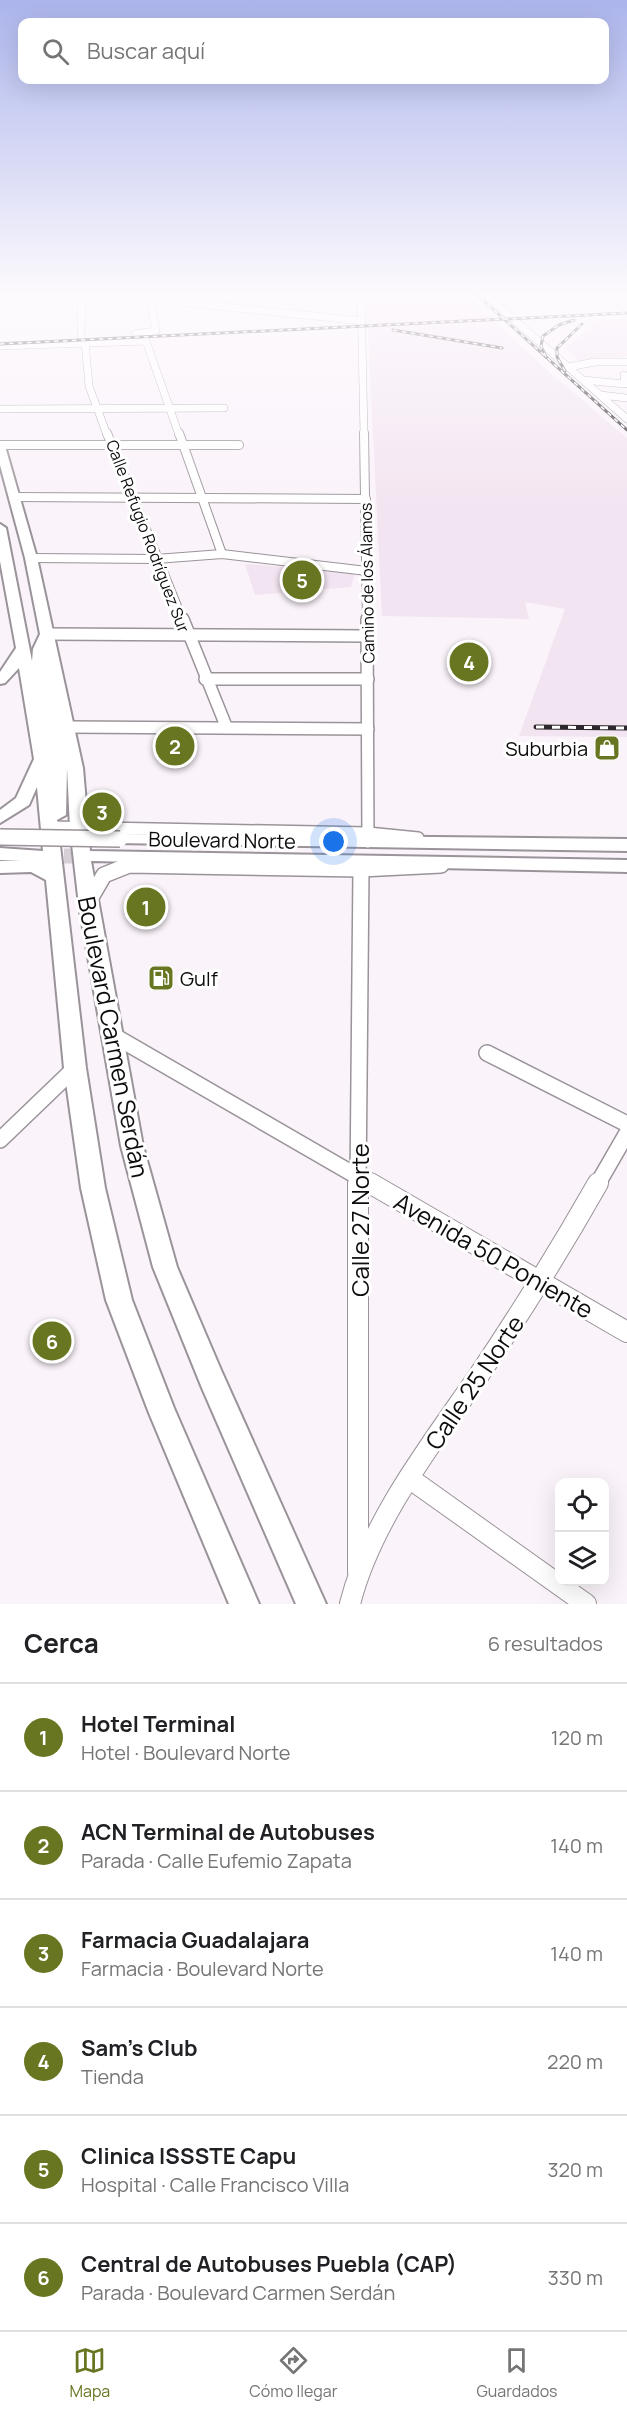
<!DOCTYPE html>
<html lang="es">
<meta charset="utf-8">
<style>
:root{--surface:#fff;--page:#f2f2f2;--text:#202124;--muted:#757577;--line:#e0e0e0;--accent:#697621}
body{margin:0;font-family:Manrope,sans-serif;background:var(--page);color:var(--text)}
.controls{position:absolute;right:18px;bottom:18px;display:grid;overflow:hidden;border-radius:12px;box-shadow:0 6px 24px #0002}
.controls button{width:54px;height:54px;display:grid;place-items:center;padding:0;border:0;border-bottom:2px solid var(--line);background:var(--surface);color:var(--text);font:30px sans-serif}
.you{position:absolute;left:334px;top:842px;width:21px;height:21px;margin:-15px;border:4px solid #fff;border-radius:50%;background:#1a73e8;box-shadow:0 0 0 9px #1a73e833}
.badge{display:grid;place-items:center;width:39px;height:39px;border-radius:50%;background:var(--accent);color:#fff;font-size:20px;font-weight:700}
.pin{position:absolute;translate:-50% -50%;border:3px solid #fff;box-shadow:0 2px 6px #0006}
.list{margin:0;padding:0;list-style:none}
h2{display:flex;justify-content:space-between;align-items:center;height:78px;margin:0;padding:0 24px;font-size:26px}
h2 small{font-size:20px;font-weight:400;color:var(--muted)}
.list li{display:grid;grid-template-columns:39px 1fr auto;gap:18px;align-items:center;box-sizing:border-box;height:108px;padding:0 24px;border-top:2px solid var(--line)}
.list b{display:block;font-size:22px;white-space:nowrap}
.list p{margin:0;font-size:20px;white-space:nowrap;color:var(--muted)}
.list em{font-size:20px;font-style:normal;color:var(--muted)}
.icon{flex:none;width:33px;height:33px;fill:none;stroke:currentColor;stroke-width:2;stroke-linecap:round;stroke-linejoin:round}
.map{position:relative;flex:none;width:627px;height:1604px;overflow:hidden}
.search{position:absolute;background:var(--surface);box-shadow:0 6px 24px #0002;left:18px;right:18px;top:18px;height:66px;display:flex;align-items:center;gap:15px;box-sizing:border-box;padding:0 21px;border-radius:12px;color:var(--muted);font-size:22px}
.sheet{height:726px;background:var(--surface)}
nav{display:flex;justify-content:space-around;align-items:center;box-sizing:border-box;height:84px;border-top:2px solid var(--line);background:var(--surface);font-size:16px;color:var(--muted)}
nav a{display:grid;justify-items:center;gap:3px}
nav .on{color:var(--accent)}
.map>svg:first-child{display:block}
.built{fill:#f2e4f1}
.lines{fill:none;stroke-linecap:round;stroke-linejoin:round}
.major-tunnel{stroke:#d7d0d6;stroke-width:15;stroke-dasharray:15 8;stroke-linecap:butt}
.minor-far4-casing{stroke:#9a9399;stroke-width:8}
.minor-far3-casing{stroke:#9a9399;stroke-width:10}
.minor-far2-casing{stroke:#9a9399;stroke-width:14}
.minor-far1-casing{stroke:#9a9399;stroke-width:18}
.minor-casing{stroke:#9a9399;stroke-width:22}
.major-casing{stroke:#9a9399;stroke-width:4}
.minor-far4{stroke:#fff;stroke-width:7}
.minor-far3{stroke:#fff;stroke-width:8}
.minor-far2{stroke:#fff;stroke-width:11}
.minor-far1{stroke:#fff;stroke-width:15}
.minor{stroke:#fff;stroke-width:20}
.major{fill:#fff;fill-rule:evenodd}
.rail-far1-casing{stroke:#2c282b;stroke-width:3}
.rail-casing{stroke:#2c282b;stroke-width:5}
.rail-far1{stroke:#fff;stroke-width:1.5;stroke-dasharray:4.5;stroke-linecap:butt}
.rail{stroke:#fff;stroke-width:3;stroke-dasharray:8;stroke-linecap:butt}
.major-bridge-casing{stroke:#9a9399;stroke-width:18;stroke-linecap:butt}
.major-bridge{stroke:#fff;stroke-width:15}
.labels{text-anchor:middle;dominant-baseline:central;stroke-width:6;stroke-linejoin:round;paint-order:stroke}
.far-street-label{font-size:16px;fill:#0e0b0d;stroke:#fff}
.poi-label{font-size:20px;fill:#0e0b0d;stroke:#fff;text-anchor:end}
.street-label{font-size:20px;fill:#0e0b0d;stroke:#fff}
.near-street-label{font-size:24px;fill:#0e0b0d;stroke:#fff}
</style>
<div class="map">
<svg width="627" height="1604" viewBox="0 0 627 1604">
<rect width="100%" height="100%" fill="#faf3fa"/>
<g class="built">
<path d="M366,292H462L548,371L627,438V737L519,736L565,609L525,602L529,619L382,616Z"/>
<path d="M494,292H627V309H538L508,303Z"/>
<path d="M627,318V356L583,364L566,348L599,319Z"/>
<path d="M245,564L355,572L351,587L255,595Z"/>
</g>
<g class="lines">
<path class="major-tunnel" d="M41,856H92"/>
<g class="minor-far4-casing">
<g id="minor-far4">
<path d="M85,292L362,321"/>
<path d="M361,292L364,435"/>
<path d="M483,292L627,419"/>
<path d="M135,334L156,331L149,293"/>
<path d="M81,337L82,292"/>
<path d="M85,342L89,386L107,435"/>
<path d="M0,346L146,341L179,435"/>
<path d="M568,367L595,362H627"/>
<path d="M583,380L625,384L624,375"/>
<path d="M600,395L627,398"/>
<path d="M0,409L224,408"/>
</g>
</g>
<g class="minor-far3-casing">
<g id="minor-far3">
<path d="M107,433L183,621"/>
<path d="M179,433L222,554"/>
<path d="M364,433L367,621"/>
<path d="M0,445H239"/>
<path d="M14,497L366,499"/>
<path d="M31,558L156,559L222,554L367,571"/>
</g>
</g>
<g class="minor-far2-casing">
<g id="minor-far2">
<path d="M183,619L226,726"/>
<path d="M367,619L368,842"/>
<path d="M47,634L367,636"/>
<path d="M205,679H368"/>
<path d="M67,727L368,729"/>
<path d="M51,827L368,833L418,838"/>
</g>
</g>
<g class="minor-far1-casing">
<g id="minor-far1">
<path d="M90,899L104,875L129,865L361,869L441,865"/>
<path d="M111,1034L372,1185"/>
<path d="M487,1053L627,1124"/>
<path d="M0,1140L75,1068"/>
<path d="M358,1185L361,869"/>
<path d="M597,1185L627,1133"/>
</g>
</g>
<g class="minor-casing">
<g id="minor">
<path d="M358,1183V1572"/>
<path d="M370,1183L627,1332"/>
<path d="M409,1478L586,1604"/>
<path d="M350,1604C370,1523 430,1446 477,1378C520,1314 560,1250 598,1183"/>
</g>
</g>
<g class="major-casing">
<g id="major">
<path d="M0,443L5,446L37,558L83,768L90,851L627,860V872L91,861L143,1146L177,1267L221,1370L326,1604H296L202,1388L153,1267L121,1146L79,905L70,827L67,768L66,815L57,820L86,1068L105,1188L132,1300L174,1408L259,1604H229L149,1413L106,1300L81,1188L64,1068L46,880L31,872L0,873V861H20L0,860V848L43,851L37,787L29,805L0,823V810L16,798L34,759L19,668L5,683L0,684V672L16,648L0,561V524L6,528L32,661L33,649L40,634L25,558L0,465Z"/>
<path d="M120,834L627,839V851L114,843L111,839L114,835Z"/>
</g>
</g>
<use href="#minor-far4" class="minor-far4"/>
<use href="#minor-far3" class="minor-far3"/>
<use href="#minor-far2" class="minor-far2"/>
<use href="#minor-far1" class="minor-far1"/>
<use href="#minor" class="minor"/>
<use href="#major" class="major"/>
<g class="rail-far1-casing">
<g id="rail-far1">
<path d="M474,292L627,430"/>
<path d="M612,292L627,294"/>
<path d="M393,330L502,348"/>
<path d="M0,344L627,313"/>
<path d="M546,357L541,346L543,336L559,325L574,320"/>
<path d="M565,371L557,357V348L582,324"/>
</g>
</g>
<g class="rail-casing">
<path id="rail" d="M536,727L627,728"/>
</g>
<use href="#rail-far1" class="rail-far1"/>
<use href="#rail" class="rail"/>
<g class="major-bridge-casing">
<path id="major-bridge" d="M0,837L120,839"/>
</g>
<use href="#major-bridge" class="major-bridge"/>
</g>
<linearGradient id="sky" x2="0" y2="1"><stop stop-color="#acb5ec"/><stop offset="0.57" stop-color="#fdfafd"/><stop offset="1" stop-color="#fdfafd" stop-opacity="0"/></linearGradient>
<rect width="627" height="516" fill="url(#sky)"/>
<defs>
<g id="shop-square" transform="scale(1.35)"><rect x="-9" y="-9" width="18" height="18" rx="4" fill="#697621" stroke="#fff"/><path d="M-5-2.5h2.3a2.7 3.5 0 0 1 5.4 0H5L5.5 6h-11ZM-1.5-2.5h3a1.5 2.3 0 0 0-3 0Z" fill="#fff"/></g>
<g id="fuel-square" transform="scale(1.35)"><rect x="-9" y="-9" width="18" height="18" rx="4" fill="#697621" stroke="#fff"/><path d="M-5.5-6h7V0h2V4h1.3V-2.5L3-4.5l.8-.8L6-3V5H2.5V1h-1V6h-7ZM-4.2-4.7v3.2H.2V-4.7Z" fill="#fff"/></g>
</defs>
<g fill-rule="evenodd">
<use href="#shop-square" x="607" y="748"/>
<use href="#fuel-square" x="161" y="978"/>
</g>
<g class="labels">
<g class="far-street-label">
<text transform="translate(148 536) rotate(69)">Calle Refugio Rodríguez Sur</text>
<text transform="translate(367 583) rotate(-91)">Camino de los Álamos</text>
</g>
<g class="poi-label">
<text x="588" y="748">Suburbia</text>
<text x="180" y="978" text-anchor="start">Gulf</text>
</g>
<g class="street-label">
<text transform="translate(222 840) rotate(1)">Boulevard Norte</text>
</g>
<g class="near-street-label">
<text transform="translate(114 1037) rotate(79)">Boulevard Carmen Serdán</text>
<text transform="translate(359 1220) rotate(-90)">Calle 27 Norte</text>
<text transform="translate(494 1255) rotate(30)">Avenida 50 Poniente</text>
<text transform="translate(474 1382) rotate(-56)">Calle 25 Norte</text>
</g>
</g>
</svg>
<div class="controls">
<button><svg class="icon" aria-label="locate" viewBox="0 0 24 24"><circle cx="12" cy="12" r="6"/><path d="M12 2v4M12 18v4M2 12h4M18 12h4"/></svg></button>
<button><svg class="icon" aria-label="layers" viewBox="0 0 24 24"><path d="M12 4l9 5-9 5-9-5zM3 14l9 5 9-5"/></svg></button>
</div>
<div class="you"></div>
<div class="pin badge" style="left:146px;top:907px">1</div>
<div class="pin badge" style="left:175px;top:746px">2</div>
<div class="pin badge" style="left:102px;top:812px">3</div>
<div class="pin badge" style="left:469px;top:662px">4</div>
<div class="pin badge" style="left:302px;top:580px">5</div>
<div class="pin badge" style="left:52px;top:1341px">6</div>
<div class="search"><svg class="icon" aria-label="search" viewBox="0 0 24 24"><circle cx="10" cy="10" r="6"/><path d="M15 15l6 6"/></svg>Buscar aquí</div>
</div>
<section class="sheet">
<h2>Cerca<small>6 resultados</small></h2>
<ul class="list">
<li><span class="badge">1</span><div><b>Hotel Terminal</b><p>Hotel · Boulevard Norte</p></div><em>120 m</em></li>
<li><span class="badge">2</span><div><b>ACN Terminal de Autobuses</b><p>Parada · Calle Eufemio Zapata</p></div><em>140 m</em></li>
<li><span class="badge">3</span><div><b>Farmacia Guadalajara</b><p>Farmacia · Boulevard Norte</p></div><em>140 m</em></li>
<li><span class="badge">4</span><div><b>Sam's Club</b><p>Tienda</p></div><em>220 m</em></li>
<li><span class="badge">5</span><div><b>Clinica ISSSTE Capu</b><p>Hospital · Calle Francisco Villa</p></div><em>320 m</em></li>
<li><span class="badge">6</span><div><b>Central de Autobuses Puebla (CAP)</b><p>Parada · Boulevard Carmen Serdán</p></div><em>330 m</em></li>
</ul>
</section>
<nav>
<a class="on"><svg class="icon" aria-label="map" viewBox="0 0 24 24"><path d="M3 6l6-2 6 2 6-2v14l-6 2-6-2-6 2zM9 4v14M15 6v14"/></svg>Mapa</a>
<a><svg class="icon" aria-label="directions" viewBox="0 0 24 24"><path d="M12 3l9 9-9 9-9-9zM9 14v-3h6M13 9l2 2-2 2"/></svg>Cómo llegar</a>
<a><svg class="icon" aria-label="saved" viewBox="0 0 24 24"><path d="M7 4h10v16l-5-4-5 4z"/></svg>Guardados</a>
</nav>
